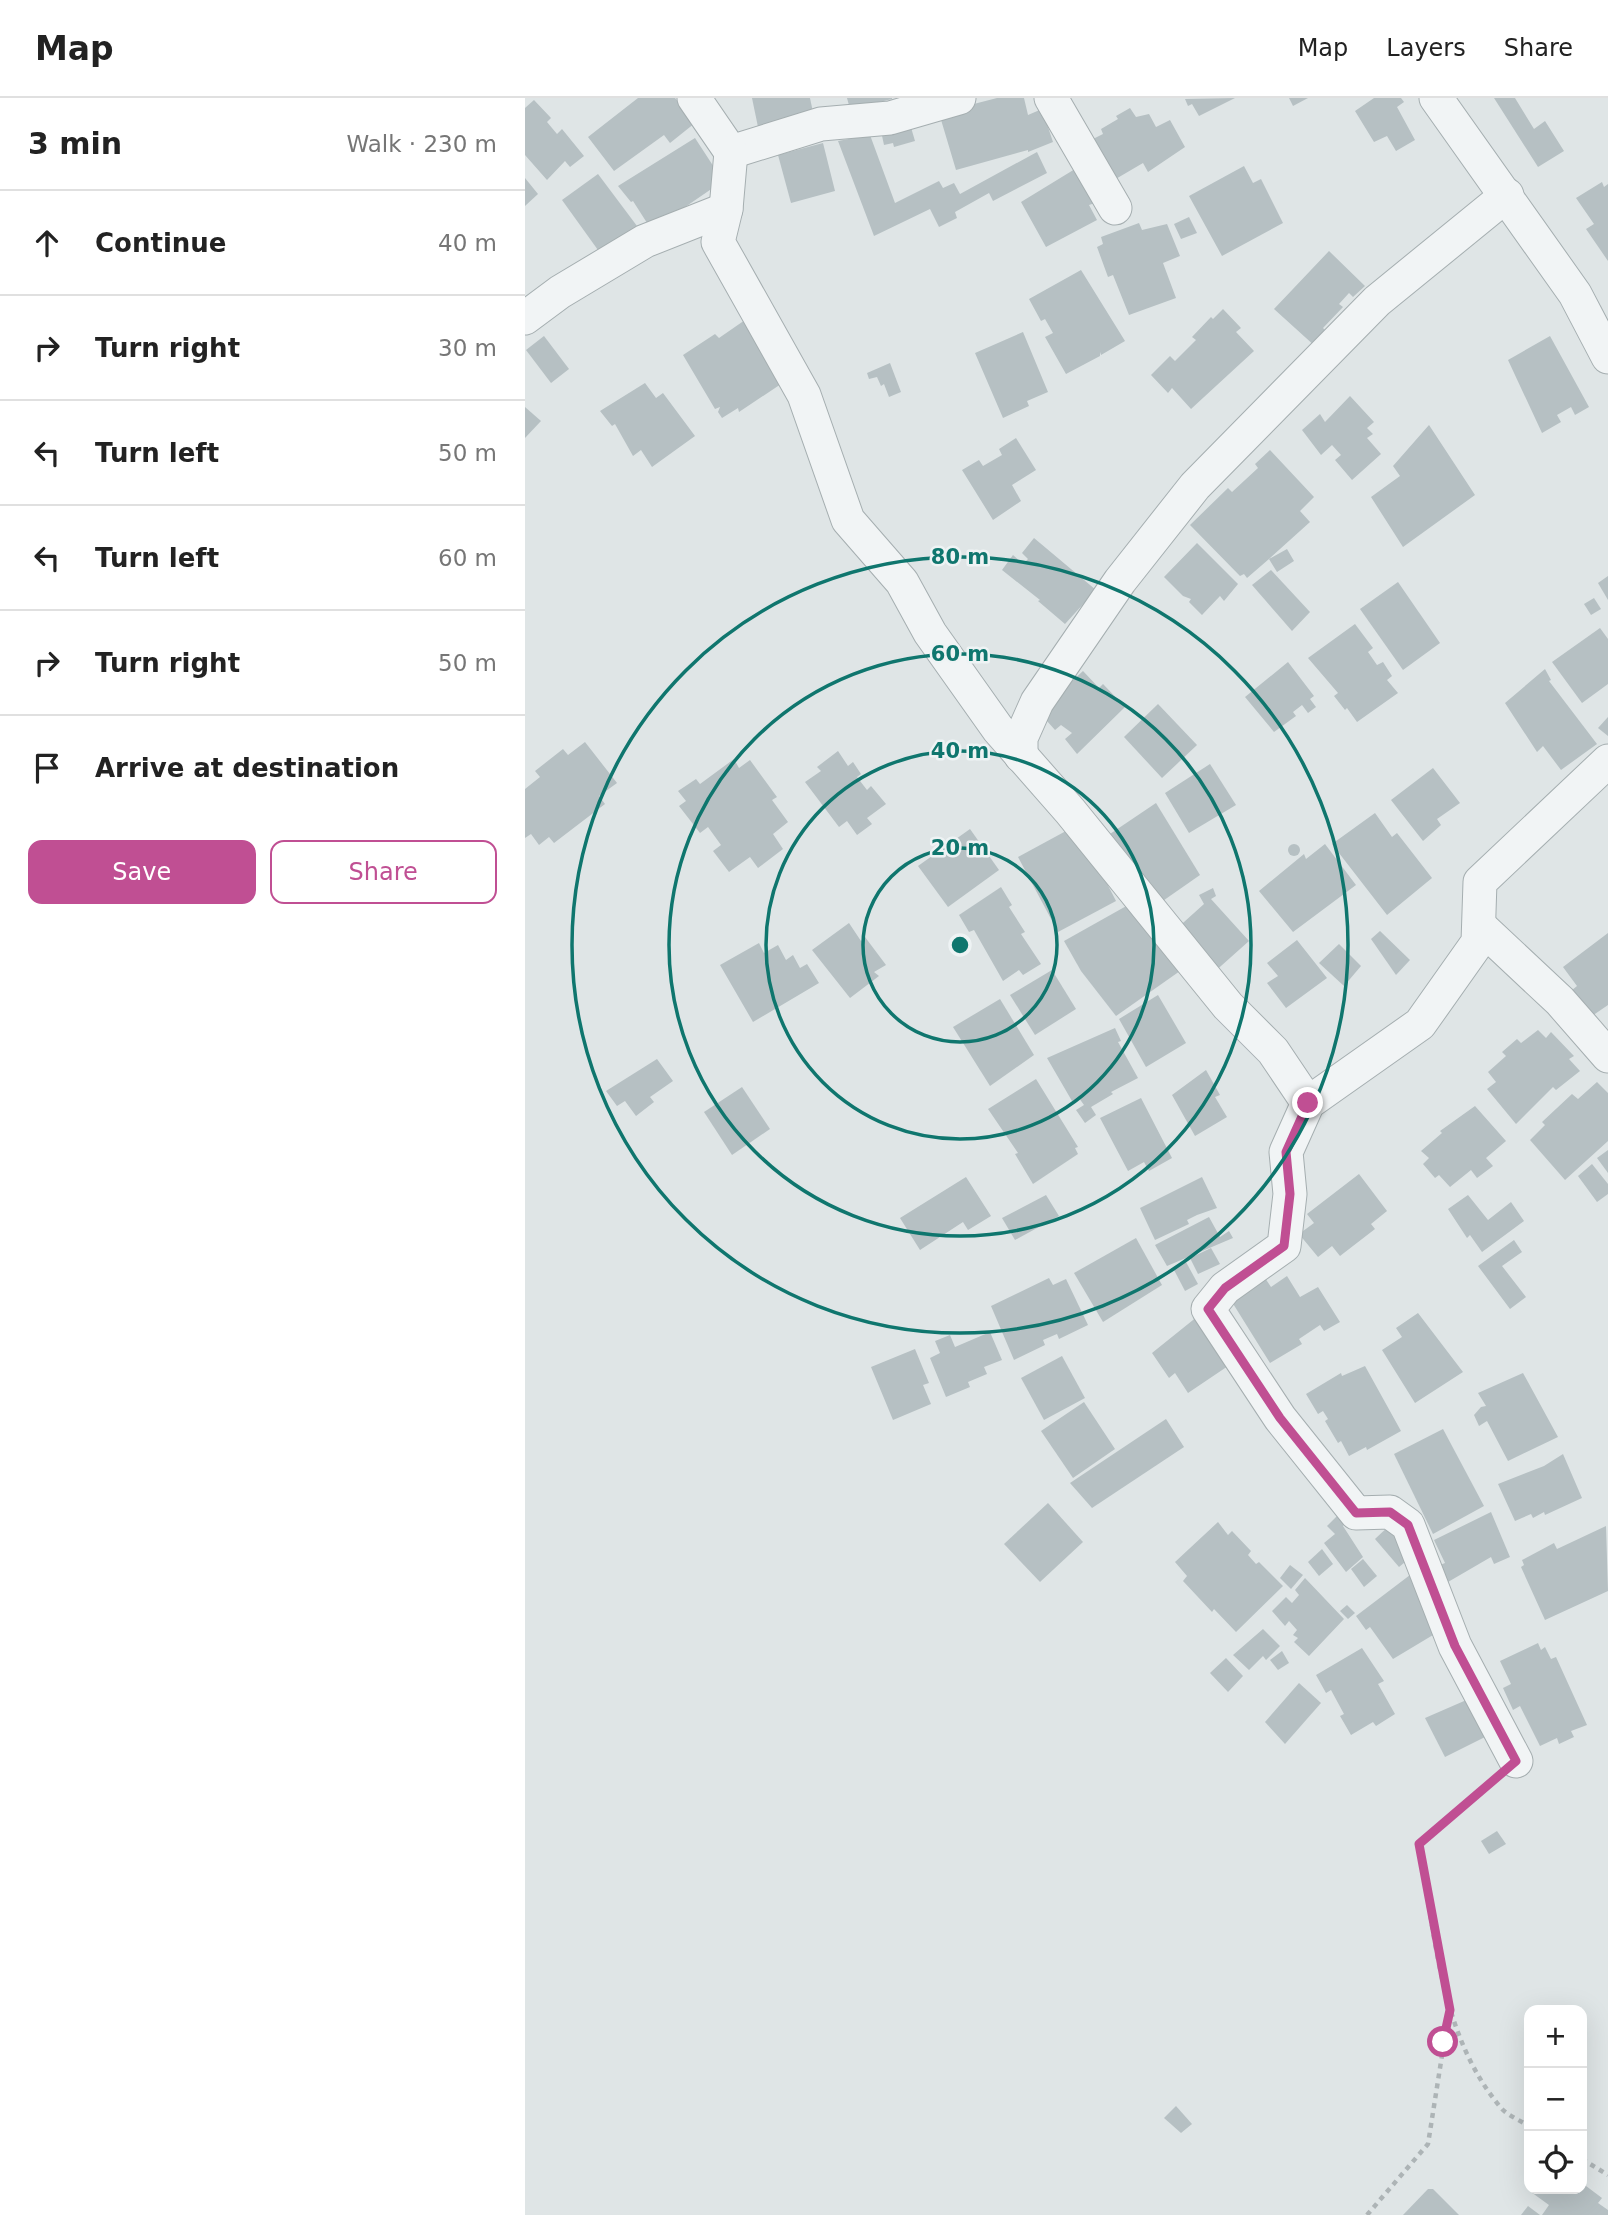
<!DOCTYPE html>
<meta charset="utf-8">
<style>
:root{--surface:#fff;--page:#f2f2f2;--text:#222;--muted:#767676;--line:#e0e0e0;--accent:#c04f93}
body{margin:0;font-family:"DejaVu Sans",sans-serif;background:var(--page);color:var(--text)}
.controls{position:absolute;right:21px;bottom:21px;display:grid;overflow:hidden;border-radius:14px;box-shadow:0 7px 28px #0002}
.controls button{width:63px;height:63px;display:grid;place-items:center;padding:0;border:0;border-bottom:2px solid var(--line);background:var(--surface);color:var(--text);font:35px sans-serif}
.stop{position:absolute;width:21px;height:21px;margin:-16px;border:5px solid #c04f93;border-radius:50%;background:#fff}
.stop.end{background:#c04f93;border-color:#fff;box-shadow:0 2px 7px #0008}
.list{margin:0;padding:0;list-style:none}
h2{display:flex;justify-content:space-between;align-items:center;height:91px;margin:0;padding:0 28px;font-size:30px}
h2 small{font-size:23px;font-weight:400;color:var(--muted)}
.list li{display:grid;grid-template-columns:46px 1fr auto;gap:21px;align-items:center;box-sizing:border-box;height:105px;padding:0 28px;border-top:2px solid var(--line)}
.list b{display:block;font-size:26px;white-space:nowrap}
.list em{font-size:23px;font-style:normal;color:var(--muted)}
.actions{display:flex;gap:14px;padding:21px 28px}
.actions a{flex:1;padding:16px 0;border:2px solid var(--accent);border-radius:14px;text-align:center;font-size:24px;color:var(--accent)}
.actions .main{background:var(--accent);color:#fff}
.icon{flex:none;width:38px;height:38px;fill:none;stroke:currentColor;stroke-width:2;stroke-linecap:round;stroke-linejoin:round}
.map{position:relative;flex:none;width:1083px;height:2117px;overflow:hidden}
header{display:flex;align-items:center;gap:42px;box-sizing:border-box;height:98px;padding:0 35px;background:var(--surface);border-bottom:2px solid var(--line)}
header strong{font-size:33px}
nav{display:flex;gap:38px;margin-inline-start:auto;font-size:24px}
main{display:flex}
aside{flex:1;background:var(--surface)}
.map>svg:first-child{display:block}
.building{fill:#b6c0c3}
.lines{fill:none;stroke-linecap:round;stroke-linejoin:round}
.minor-casing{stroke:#a5aeb0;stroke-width:35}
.path{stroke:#adb4b6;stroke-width:4.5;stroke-dasharray:5 5;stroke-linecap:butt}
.minor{stroke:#f1f4f5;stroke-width:33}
.route{stroke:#c04f93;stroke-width:9}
.ring{fill:none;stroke:#0f766e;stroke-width:3.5}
.centre{fill:#0f766e;stroke:#eef3f4;stroke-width:3.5}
.ring-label{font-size:21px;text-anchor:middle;font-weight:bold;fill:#0f766e;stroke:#eef3f4;stroke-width:5;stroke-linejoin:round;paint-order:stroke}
</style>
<header>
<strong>Map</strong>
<nav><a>Map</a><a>Layers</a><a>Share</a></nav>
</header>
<main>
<aside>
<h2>3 min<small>Walk · 230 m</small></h2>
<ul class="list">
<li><svg class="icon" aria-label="ahead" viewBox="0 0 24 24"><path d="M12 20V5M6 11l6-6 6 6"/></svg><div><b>Continue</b></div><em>40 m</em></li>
<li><svg class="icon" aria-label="right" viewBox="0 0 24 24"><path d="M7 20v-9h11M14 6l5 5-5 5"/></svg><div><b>Turn right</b></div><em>30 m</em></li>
<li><svg class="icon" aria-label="left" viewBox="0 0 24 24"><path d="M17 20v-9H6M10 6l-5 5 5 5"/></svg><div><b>Turn left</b></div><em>50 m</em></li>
<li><svg class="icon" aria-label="left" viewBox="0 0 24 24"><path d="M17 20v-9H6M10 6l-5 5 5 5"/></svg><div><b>Turn left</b></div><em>60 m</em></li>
<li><svg class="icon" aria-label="right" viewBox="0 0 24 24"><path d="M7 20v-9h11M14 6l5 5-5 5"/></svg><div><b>Turn right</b></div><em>50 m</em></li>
<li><svg class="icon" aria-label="arrive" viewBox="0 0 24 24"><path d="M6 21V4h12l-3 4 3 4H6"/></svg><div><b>Arrive at destination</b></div></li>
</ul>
<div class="actions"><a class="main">Save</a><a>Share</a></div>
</aside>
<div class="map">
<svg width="1083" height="2117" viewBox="0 0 1083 2117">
<rect width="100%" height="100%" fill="#dfe5e6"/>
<g class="building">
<path d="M113,0H150L170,25L145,45L139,37L89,73L63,39Z"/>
<path d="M227,0H285L289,19L233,29Z"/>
<path d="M322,0H367V1L325,11Z"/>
<path d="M472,0H499L503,17L517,11L528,44L503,54V52L431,72L414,15Z"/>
<path d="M710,0L674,18L667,6L663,8L660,1Z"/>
<path d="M764,0H783L768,8Z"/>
<path d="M849,0H876L879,4L872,9L890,42L871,53L862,38L849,44L830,13Z"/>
<path d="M969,0H990L1009,31L1020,23L1039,53L1013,69Z"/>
<path d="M9,2L26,20L22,24L32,36L37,31L59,58L45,69L40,63L22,82L0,57V10Z"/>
<path d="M605,10L611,19L624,16L631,29L645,22L660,49L623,74L618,65L589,82L562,44L578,36L576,31L593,21L591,18Z"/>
<path d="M385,26L390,43L369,49L368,45L359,47L356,33Z"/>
<path d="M345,37L370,105L414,83L418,90L429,85L435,96L512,54L522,75L468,103L464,95L430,114L432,120L414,129L405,111L349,138L313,43Z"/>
<path d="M170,40L198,83L131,129L124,128L108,103L106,104L93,88Z"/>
<path d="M298,45L310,93L266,105L253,57Z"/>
<path d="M719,68L728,85L736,81L758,125L697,158L664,98Z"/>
<path d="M550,71L570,105L564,107L572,122L521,149L496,104Z"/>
<path d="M73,76L115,132L78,159L37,102Z"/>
<path d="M0,80L13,96L0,108Z"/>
<path d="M1077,84L1079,89L1083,86V163L1061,131L1069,126L1051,100Z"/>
<path d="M664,119L672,135L656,141L649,126Z"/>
<path d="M614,125L617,132L642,126L655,158L638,165L651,200L604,217L588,177L583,179L572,149L578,146L576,139Z"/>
<path d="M804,153L840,188L828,199L824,195L814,206L818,209L798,230L803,235L791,249L749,211Z"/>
<path d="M556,172L600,243L576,257L575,254V258L541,276L520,239L528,235L520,221L516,223L504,201Z"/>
<path d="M698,211L716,230L711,234L729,253L666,311L647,290L643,295L626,277L645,258L650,263L671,242L667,239L686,219L688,221Z"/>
<path d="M220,222L262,282L214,314L213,310L197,320L193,314L195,309L190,311L158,257L190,236L194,240Z"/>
<path d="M498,234L523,294L502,303L504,308L478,320L450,255Z"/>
<path d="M19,238L44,271L26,285L1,252Z"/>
<path d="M1025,238L1064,309L1050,317L1046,309L1032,317L1036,324L1017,335L983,262Z"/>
<path d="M365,265L376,294L364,299L359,286L356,288L352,279L344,281L342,275Z"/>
<path d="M120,285L131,300L138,295L170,338L127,369L116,352L108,358L90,326L87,328L75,313Z"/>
<path d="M825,298L849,324L842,330L848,336L842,340L856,356L827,382L810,362L816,357L807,347L796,357L777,332L795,316L800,324Z"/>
<path d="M0,309L16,323L0,340Z"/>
<path d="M904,327L950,397L878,449L846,399L875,378L868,368Z"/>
<path d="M491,340L511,372L487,387L496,403L468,422L437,372L454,362L458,368L477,357L474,351Z"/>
<path d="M745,352L789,399L775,413L785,424L744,461L762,451L769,463L752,474L744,461L722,480L719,476L715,478L665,427L703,390L707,394L733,370L730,366Z"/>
<path d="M509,440L571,492L540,526L513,503L515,502L477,472L488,457L498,466L503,461L497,455Z"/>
<path d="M672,445L713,486L699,503L695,498L677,517L664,504L666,501L658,498L639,479Z"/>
<path d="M746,472L785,514L767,533L727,487Z"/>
<path d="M1083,478V502L1073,485Z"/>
<path d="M873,484L915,545L878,572L835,511Z"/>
<path d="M1069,500L1076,511L1066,517L1059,506Z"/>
<path d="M830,526L848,550L843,554L852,567L858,564L867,578L862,582L873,595L832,624L822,610L820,612L809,598L813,595L783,560Z"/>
<path d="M1075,530L1083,541V586L1057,605L1027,564Z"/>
<path d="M763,564L789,598L785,601L791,609L783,615L777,607L768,614L771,618L749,634L720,599Z"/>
<path d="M1020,571L1026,582L1024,583L1072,646L1036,672L1018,648L1012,654L980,605Z"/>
<path d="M558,573L574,590L578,586L600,609L552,656L540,641L547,635L536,627L530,632L514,614Z"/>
<path d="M633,606L672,647L637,680L599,639Z"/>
<path d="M1083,619V638L1073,630Z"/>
<path d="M60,644L92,685L74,698L80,706L29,745L24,739L14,747L6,736L0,740V691L15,679L10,673L38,651L43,657Z"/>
<path d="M313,653L323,668L328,664L336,676L332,679L342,692L346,688L361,706L342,720L347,726L332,737L322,723L314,729L280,684L296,673L292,669Z"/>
<path d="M209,661L214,670L225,662L252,699L247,702L263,724L248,736L258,751L233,770L225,759L204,774L188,753L196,747L183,729L175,735L154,708L161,703L153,693L171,681L175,686Z"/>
<path d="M685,666L711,707L664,735L640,695Z"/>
<path d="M908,670L935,705L912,721L916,727L898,743L866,702Z"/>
<path d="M631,705L675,777L632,807L582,738Z"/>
<path d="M850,715L867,739L872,735L907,780L862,817L807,746Z"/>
<path d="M552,727L591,803L533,834L493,759Z"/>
<path d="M445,731L474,772L423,809L393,768Z"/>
<circle cx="769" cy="752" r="6"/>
<path d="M800,746L831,787L768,834L734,793L779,756L781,761Z"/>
<path d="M476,789L487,807L484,809L500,834L496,836L516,866L498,877L494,872L478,883L449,832L444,834L434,817Z"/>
<path d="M688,790L691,798L686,801L724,843L687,876L649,833L679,806L674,797Z"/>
<path d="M612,802L655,873L591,918L556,873L539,843Z"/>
<path d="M324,825L336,843L340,839L361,867L349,874L354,878L325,900L287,852Z"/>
<path d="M855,833L885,862L871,877L846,841Z"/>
<path d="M1083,835V907L1064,920L1046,893L1052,888L1038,869Z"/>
<path d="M772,842L802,880L761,910L742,885L753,878L742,865Z"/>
<path d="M234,845L239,855L253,847L261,862L268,857L275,870L282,866L294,885L228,924L195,867Z"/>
<path d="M814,846L836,868L819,888L794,865Z"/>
<path d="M527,872L551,911L510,937L485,897Z"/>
<path d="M633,897L661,945L621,969L594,921Z"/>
<path d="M475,901L509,957L465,988L428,929Z"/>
<path d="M590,930L596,943L593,944L613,980L586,994L588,996L566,1009L571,1017L560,1025L551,1012L559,1007L554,1000L547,1003L522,960Z"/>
<path d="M1013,932L1021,940L1026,934L1049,958L1044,961L1055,973L1031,992L1028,989L991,1026L962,991L971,984L963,974L981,958L977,954L992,941L996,945Z"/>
<path d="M132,961L148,983L125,999L129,1004L111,1018L100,1003L92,1008L81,993Z"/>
<path d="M681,972L695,997L690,999L702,1019L670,1038L647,997Z"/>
<path d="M511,981L553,1049L550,1050L553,1056L508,1086L490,1056L493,1055L463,1011Z"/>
<path d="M1072,984L1083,995V1043L1040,1082L1005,1042L1020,1027L1017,1024L1047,996L1053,1001Z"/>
<path d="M217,989L245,1031L207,1057L179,1014Z"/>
<path d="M616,1000L647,1060L624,1073L619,1064L603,1073L575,1020Z"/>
<path d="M950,1008L981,1043L961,1060L968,1068L952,1080L946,1072L925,1089L914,1077L910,1080L898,1066L904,1060L896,1053L917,1035L915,1033Z"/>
<path d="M1083,1052V1075L1072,1060Z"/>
<path d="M1067,1066L1083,1086V1096L1072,1104L1053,1078Z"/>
<path d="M834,1076L862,1113L846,1126L850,1131L815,1158L807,1148L793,1159L774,1136L789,1125L782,1116Z"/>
<path d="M441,1079L466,1118L443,1132L438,1124L395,1152L375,1120Z"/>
<path d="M677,1079L692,1110L672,1117L662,1122L664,1126L630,1142L615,1110Z"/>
<path d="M521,1097L534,1118L490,1142L477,1120Z"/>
<path d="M943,1097L963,1122L986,1104L999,1123L957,1154L945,1137L942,1140L923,1111Z"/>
<path d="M684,1119L695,1139L704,1133L708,1140L642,1168L630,1147Z"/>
<path d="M611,1140L637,1187L578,1224L549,1175Z"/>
<path d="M989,1142L997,1154L977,1168L1001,1199L985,1211L953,1168Z"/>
<path d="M686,1150L695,1166L673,1176L665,1160Z"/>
<path d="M661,1164L673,1186L660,1193L648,1170Z"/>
<path d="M736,1174L746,1189L762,1178L775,1199L793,1189L815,1224L799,1233L795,1227L774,1241L777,1246L745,1265L702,1196Z"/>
<path d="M524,1180L528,1187L541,1181L563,1227L534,1241L532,1236L518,1242L520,1247L489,1262L466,1208Z"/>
<path d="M893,1215L938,1274L890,1305L857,1252L877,1239L871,1230Z"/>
<path d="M673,1218L706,1266L663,1295L650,1275L644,1280L627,1255Z"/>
<path d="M465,1234L477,1262L459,1269L462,1276L443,1284L445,1289L421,1299L405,1260L415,1255L410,1243L425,1237L430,1249Z"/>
<path d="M390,1251L404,1285L398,1287L406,1306L368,1322L346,1269Z"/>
<path d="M537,1258L560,1300L519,1322L496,1280Z"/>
<path d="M840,1268L876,1333L842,1352L841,1349L824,1358L816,1343L813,1345L800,1323L803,1321L798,1313L793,1316L781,1296L816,1275L817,1278Z"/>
<path d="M998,1275L1033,1339L983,1363L962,1323L954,1328L949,1317L956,1309L961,1308L953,1295Z"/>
<path d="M559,1304L590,1351L548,1380L516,1333Z"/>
<path d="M641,1321L659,1349L567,1410L545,1385Z"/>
<path d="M918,1331L959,1408L908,1436L869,1356Z"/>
<path d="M1038,1356L1057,1400L1020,1417L1019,1414L1008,1420L1006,1416L990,1423L973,1386L1019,1368Z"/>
<path d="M523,1405L558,1444L515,1484L479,1446Z"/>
<path d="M966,1414L985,1459L969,1466L966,1459L923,1484L915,1467L920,1465L909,1442Z"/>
<path d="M813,1417L821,1425L818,1428L838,1459L821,1474L799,1445L810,1436L802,1428Z"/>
<path d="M693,1424L703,1437L707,1433L726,1453L723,1457L731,1466L734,1464L758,1488L711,1534L689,1511L687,1514L658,1483L662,1478L650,1464Z"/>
<path d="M866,1426L891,1455L874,1469L850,1441Z"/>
<path d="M1081,1428L1083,1493L1020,1522L996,1469L999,1467L997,1462L1029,1445L1032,1451Z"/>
<path d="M797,1451L808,1466L794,1478L783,1464Z"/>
<path d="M838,1461L852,1478L839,1489L826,1471Z"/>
<path d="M765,1467L778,1477L766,1491L755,1480Z"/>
<path d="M885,1477L918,1531L868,1561L845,1529L841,1532L831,1518Z"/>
<path d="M780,1480L819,1521L784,1558L769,1544L773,1540L768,1537L772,1532L764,1523L760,1528L747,1513L761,1499L767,1505L774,1497L770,1492Z"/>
<path d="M822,1507L830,1515L823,1521L815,1513Z"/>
<path d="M738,1531L755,1548L741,1562L738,1558L724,1572L708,1557Z"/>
<path d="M1013,1545L1016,1552L1020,1549L1026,1561L1031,1559L1062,1627L1046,1633L1049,1639L1034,1646L1032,1640L1015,1648L995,1608L988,1612L978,1590L986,1586L975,1563Z"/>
<path d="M837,1550L859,1583L853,1586L870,1616L851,1628L848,1624L826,1637L815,1618L819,1616L806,1592L801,1595L791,1577Z"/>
<path d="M757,1553L764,1565L753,1572L745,1562Z"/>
<path d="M701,1560L718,1578L703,1594L685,1575Z"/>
<path d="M774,1585L796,1605L760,1646L740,1624Z"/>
<path d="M946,1600L964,1637L920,1659L900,1620Z"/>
<path d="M972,1733L981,1746L964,1756L956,1743Z"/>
<path d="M651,2008L667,2026L656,2035L639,2020Z"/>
<path d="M1057,2085L1077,2100L1073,2105L1083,2112V2117H1017L1024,2107L1006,2094L1009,2091H1057Z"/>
<path d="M903,2091H908L934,2117H878Z"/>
<path d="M1003,2108L1015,2117H996Z"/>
</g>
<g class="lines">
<g class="minor-casing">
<g id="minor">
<path d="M169,0L206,54L296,26L365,20L434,0"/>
<path d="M526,0L590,110"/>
<path d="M911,0L1050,196L1083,259"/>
<path d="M206,54L201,111L193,144L279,297L323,422L377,484L405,535L473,631L545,713L703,908L748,953L783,1005"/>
<path d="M0,220L35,194L120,143L201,111"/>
<path d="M496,658V640L512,604L595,483L670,388L852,203L982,97"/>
<path d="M956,829L1035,903L1083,958"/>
<path d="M991,1663L930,1548L883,1427L865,1414L831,1415L755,1320L683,1211L700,1190L759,1148L765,1096L761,1054L783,1005L895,926L953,844L955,784L1083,663"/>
</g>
</g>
<g class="path">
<path d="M969,1682L894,1746C910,1836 915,1939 977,2011C984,2018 996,2023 1004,2028"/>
<path d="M1057,2061L1083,2077"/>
<path d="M842,2117L903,2046L924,1913"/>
</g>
<use href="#minor" class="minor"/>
</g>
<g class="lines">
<path class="route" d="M783,1005L761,1054L765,1096L759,1148L700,1190L683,1211L755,1320L831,1415L865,1414L883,1427L930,1548L991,1663L894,1746L925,1912L918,1944"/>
</g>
<g class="ring">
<circle cx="435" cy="847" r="97"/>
<circle cx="435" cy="847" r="194"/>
<circle cx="435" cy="847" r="291"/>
<circle cx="435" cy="847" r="388"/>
</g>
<circle cx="435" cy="847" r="10" class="centre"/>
<g class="ring-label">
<text x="435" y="466">80 m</text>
<text x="435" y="563">60 m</text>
<text x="435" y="660">40 m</text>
<text x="435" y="757">20 m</text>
</g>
</svg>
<div class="controls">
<button>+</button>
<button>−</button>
<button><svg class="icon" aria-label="locate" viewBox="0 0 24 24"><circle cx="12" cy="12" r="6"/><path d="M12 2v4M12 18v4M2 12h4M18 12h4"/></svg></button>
</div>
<div class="stop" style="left:918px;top:1944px"></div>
<div class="stop end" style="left:783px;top:1005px"></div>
</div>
</main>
